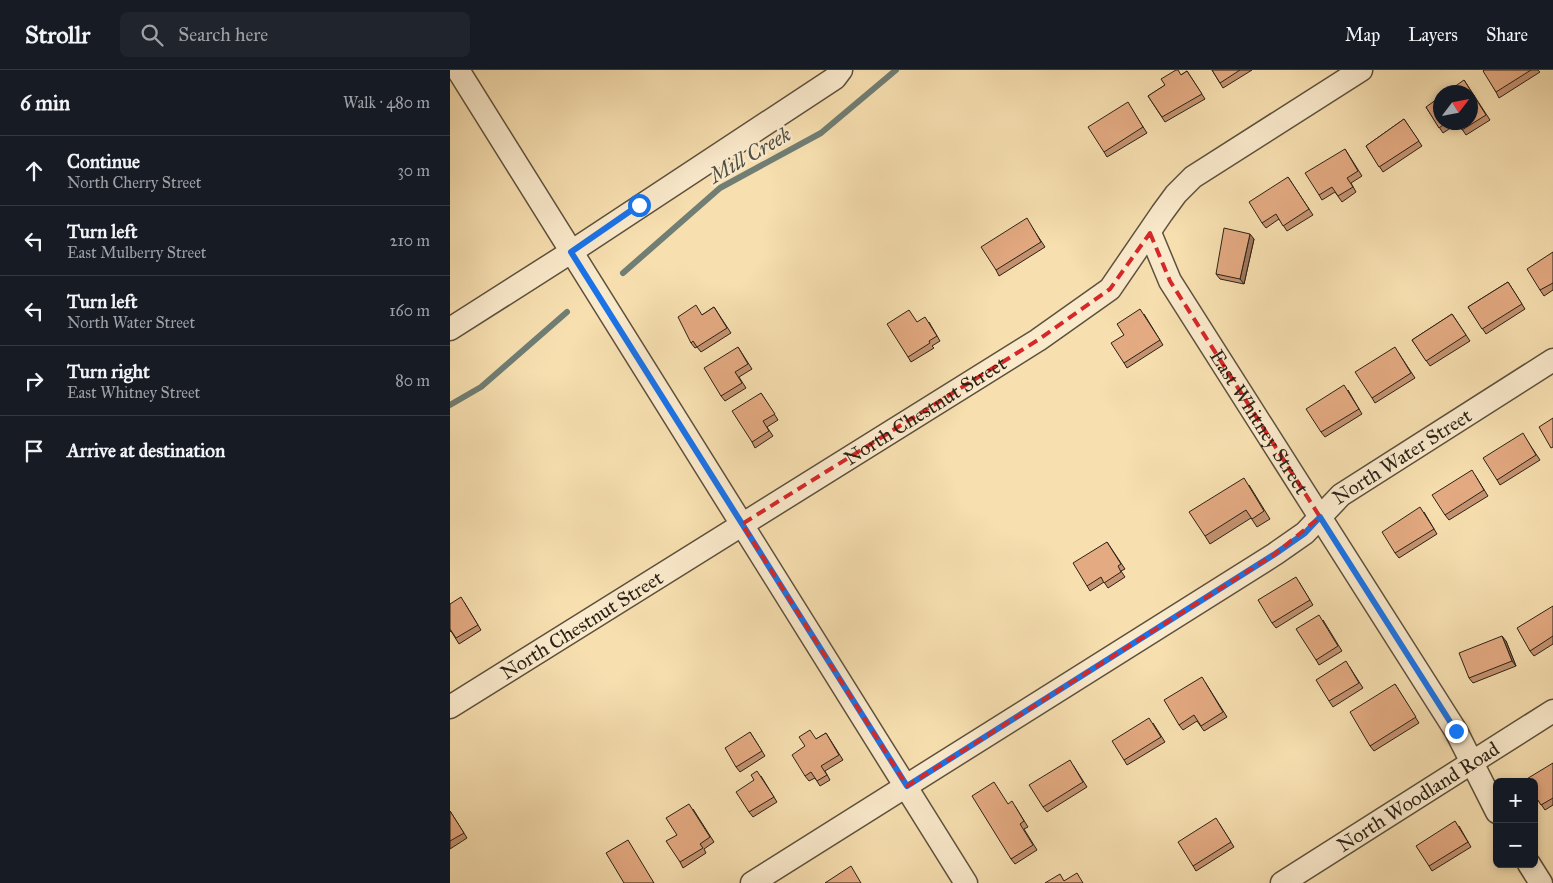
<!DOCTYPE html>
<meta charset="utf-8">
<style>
:root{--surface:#171b24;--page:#20242c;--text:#f1f3f6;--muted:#9ea1a6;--line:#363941}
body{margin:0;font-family:"IM FELL Great Primer",serif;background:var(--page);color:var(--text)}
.controls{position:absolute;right:15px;bottom:15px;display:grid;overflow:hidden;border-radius:8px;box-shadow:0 2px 8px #0003}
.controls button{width:45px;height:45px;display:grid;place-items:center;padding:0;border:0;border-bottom:1px solid var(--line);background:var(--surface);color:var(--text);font:25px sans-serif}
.compass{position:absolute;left:983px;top:15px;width:45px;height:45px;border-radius:50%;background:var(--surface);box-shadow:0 2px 8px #0003;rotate:58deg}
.stop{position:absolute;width:15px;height:15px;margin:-11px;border:4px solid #1a73e8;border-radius:50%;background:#fff}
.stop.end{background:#1a73e8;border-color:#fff;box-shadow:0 1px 5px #0008}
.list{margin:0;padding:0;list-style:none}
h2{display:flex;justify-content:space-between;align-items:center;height:65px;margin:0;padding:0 20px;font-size:21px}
h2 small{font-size:16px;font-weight:400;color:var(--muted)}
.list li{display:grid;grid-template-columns:32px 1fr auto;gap:15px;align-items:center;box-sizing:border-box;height:70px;padding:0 20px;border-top:1px solid var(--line)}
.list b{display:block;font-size:19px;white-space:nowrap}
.list p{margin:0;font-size:16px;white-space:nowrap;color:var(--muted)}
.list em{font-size:16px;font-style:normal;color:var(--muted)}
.icon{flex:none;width:28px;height:28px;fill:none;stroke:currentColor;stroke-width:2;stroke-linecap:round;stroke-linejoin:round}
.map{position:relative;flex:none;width:1103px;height:813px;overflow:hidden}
header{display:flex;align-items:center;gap:30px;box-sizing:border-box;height:70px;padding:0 25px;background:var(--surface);border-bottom:1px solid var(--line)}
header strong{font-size:24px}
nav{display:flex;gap:28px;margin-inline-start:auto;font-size:18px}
.search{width:350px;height:45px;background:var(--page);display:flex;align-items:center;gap:12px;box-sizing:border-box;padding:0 18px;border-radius:8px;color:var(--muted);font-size:19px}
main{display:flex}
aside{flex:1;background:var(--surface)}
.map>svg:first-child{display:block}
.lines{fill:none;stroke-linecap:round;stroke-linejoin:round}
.stream{stroke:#707e74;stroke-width:6}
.minor-casing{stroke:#5e513d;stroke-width:25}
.minor{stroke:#faeacc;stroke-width:22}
.wall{fill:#c49270;stroke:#2b2217}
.shaded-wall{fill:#a0775b;stroke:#2b2217}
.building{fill:#e4aa82;stroke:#2b2217}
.route{stroke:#1a73e8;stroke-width:6}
.marked{fill:none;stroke:#d62828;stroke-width:4;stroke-dasharray:10 6;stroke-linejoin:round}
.labels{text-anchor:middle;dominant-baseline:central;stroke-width:5;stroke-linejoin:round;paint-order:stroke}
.street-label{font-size:20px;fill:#2b2217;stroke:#faeacc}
.water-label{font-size:21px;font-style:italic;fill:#4e5046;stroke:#faeacc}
</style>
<header>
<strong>Strollr</strong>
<div class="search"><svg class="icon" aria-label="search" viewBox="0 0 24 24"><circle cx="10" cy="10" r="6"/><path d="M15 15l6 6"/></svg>Search here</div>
<nav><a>Map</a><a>Layers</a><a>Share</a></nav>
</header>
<main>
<aside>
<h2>6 min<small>Walk · 480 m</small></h2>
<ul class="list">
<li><svg class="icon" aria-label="ahead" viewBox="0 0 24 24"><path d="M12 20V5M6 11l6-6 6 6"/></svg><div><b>Continue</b><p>North Cherry Street</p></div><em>30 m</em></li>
<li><svg class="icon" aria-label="left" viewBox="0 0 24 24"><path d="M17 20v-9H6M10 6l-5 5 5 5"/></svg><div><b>Turn left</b><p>East Mulberry Street</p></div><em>210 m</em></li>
<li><svg class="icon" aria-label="left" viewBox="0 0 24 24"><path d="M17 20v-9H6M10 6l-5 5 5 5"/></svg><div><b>Turn left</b><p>North Water Street</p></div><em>160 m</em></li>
<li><svg class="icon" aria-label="right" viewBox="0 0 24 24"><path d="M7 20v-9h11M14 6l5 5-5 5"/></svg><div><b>Turn right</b><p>East Whitney Street</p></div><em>80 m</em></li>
<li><svg class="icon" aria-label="arrive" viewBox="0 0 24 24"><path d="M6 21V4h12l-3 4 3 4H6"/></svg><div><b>Arrive at destination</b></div></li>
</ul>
</aside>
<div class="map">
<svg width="1103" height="813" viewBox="0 0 1103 813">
<rect width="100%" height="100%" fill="#f7dfb0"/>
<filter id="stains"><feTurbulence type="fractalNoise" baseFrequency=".004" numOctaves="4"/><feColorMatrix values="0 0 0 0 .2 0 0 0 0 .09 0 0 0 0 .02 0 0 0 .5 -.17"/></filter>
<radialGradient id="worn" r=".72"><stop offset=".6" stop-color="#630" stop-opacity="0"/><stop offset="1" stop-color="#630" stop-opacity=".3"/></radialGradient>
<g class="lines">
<g class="stream">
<path d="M173,203L270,118L371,63L446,0"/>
<path d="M0,335L31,317L117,242"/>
</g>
<g class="minor-casing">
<g id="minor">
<path d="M8,0L516,813"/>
<path id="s1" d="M700,163L720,211L1006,661L1047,742"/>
<path d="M0,259L121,182L385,8L391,0"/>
<path id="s2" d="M0,637L588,270L660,219L712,143L726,124L743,107L911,0"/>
<path d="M1079,794L1091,813"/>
<path id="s3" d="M302,813L825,484L855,463L891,425L1103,290"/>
<path id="s4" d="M832,813L1103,641"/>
</g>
</g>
<use href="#minor" class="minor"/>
</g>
<g class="wall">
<path d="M762,0H802L773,18Z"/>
<path d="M1034,0H1088L1090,2L1049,28L1046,22Z"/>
<path d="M737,1L755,29L715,52L698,26Z"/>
<path d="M1014,10L1040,50L1016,65L1008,53L993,63L976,37L990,52H1020Z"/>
<path d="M681,38L697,63L657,87L654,82Z"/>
<path d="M954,49L972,76L933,102L916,76Z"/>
<path d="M895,79L912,106L901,113L906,122L892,132L885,122L872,130L869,125Z"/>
<path d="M838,107L863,145L837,161L829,149L816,158L812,153Z"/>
<path d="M580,154L595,177L549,206L546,200Z"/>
<path d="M804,169L794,214L770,209L766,204Z"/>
<path d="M1103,182V220L1094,226L1090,220Z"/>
<path d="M1058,212L1075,239L1036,264L1018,237Z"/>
<path d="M264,237L281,263L251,282L247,277L245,278L241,273L252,245Z"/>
<path d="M694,244L713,275L677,298L674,293V265Z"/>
<path d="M1002,244L1020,271L980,296L962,270Z"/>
<path d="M479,252L490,271L482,276L484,278L461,292L458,287Z"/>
<path d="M288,277L302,299L289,307L296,318L275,331L271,326Z"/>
<path d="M948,282L965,308L925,333L922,328Z"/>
<path d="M898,320L912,344L875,367L871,362Z"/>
<path d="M311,323L328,350L317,357L323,366L305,378L302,372Z"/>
<path d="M1076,369L1090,390L1050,415L1047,410Z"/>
<path d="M1025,405L1038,426L999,450L995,445Z"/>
<path d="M799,415L820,449L807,457L801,448L760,474L755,466Z"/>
<path d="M974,442L987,464L949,488L945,483Z"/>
<path d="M657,472L675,499L671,501L675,507L658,518L654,512L640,521L637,516Z"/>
<path d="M849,512L863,535L826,558L822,553Z"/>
<path d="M14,532L31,560L9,574L1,561L0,562V534Z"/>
<path d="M1103,536V574L1084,586L1080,581Z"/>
<path d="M873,550L892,581L869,595L866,590Z"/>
<path d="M1056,571L1066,596L1023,613L1019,608Z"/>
<path d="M899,596L913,618L883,637L879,631Z"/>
<path d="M755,612L777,647L754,661L747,651L733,660L729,655Z"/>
<path d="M945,614L969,653L924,681L920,676Z"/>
<path d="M703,653L715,672L677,695L674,690Z"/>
<path d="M300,662L315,686L290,702L286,697Z"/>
<path d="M376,663L393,690L375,701L380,710L370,716L365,708L359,711L355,706L366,669Z"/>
<path d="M1103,693V735L1095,740L1084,724Z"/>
<path d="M623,695L637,717L597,742L593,737Z"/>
<path d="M311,706L327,732L303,747L299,742L304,710Z"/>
<path d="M558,734L565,736L578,757L574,759L587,780L565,794L561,789Z"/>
<path d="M243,739L264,772L254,779L256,783L233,798L230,792L227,765Z"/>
<path d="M0,741L17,768L0,779Z"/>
<path d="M769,753L784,777L746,801L743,796Z"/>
<path d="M1009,756L1021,777L982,801L979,796Z"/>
</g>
<g class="shaded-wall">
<path d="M800,164L804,169L794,214L790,209Z"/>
<path d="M1052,566L1056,571L1066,596L1062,591Z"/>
</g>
<g class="building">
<path d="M726,0H728L731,5L737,1L752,24L712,47L698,26L715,15L711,9Z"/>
<path d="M762,0H790L770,13Z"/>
<path d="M1034,0H1081L1046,22L1033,1Z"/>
<path d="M1014,10L1036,45L1012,60L1007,52H1020V22H997Z"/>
<path d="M990,27V52H997L989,58L976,37Z"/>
<path d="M678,32L693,57L654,82L638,57Z"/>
<path d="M954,49L969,71L929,97L916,76Z"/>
<path d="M895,79L908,101L897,108L903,117L888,126L882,117L869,125L855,103Z"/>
<path d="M838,107L859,139L833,156L826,144L812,153L799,132Z"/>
<path d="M577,148L591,172L546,200L531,177Z"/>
<path d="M774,158L800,164L790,209L766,204Z"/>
<path d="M1103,182V213L1090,220L1077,199Z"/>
<path d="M1058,212L1072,234L1032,259L1018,237Z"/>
<path d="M246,235L252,245L264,237L277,258L247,277L243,271L241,273L228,247Z"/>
<path d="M690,239L710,270L674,293L661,273L674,265L667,254Z"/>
<path d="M459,240L467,252L475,247L487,266L479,271L480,273L458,287L437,254Z"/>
<path d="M1002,244L1016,265L976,291L962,270Z"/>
<path d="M288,277L298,294L285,302L292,313L271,326L254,298Z"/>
<path d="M945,277L961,303L922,328L905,302Z"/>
<path d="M894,315L909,339L871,362L856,339Z"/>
<path d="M311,323L325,344L313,351L319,361L302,372L282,341Z"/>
<path d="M1103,348V377L1101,378L1089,357Z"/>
<path d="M1073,363L1086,385L1047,410L1033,388Z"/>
<path d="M1022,400L1034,420L995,445L982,425Z"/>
<path d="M794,408L814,441L802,449L796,440L755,466L739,442Z"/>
<path d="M970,437L984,459L945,483L932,462Z"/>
<path d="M657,472L671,494L668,496L671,502L654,513L651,507L637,516L623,493Z"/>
<path d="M846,507L860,530L822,553L808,530Z"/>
<path d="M11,527L28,555L6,568L0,559V534Z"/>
<path d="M1103,536V566L1080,581L1067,558Z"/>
<path d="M869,545L888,576L866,590L846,559Z"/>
<path d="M1052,566L1062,591L1019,608L1009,583Z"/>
<path d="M896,591L909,613L879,631L866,610Z"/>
<path d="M752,607L773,642L751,656L744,645L729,655L714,630Z"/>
<path d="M945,614L966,647L920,676L900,642Z"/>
<path d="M699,648L711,667L674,690L662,671Z"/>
<path d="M360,660L366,669L376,663L389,685L371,696L377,705L367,711L361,702L355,706L342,685L355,676L349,667Z"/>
<path d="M300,662L312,681L286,697L275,678Z"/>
<path d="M620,690L633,712L593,737L579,715Z"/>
<path d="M1103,693V728L1091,735L1084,724V712H1076L1075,710Z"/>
<path d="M307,701L324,727L299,742L286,722L304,710L301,705Z"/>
<path d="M544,712L558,734L562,731L574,751L570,754L583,775L561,789L522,726Z"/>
<path d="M239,734L260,767L250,774L253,778L230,792L216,771L227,765L216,748Z"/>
<path d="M0,741L14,763L0,771Z"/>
<path d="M766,748L781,772L743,796L728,772Z"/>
<path d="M1005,751L1018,772L979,796L966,776Z"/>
<path d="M178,770L204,813H174L156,783Z"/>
<path d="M401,796L411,813H375Z"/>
<path d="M627,803L633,813H595L610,804L614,811Z"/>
</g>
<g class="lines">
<path class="route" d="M189,135L121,182L457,716L825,484L855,463L870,447L1006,661"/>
</g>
<path class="marked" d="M700,163L720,211L870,447L825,484L457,716L292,454L588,270L660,219Z"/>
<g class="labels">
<g class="street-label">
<text stroke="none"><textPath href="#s2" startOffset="560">North Chestnut Street</textPath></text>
<text stroke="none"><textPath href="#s1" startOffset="219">East Whitney Street</textPath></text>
<text stroke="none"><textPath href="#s3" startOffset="779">North Water Street</textPath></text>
<text stroke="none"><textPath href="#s2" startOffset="155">North Chestnut Street</textPath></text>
<text stroke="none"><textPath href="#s4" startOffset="161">North Woodland Road</textPath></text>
</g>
<g class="water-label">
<text transform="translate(300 85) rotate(-30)">Mill Creek</text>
</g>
</g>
<rect width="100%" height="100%" filter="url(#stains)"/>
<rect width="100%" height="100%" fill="url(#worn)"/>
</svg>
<div class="controls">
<button>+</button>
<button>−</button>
</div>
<svg class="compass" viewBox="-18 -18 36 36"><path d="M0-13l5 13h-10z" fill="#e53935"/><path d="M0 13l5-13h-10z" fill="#9ea1a6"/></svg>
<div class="stop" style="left:189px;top:135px"></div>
<div class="stop end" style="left:1006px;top:661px"></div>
</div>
</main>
